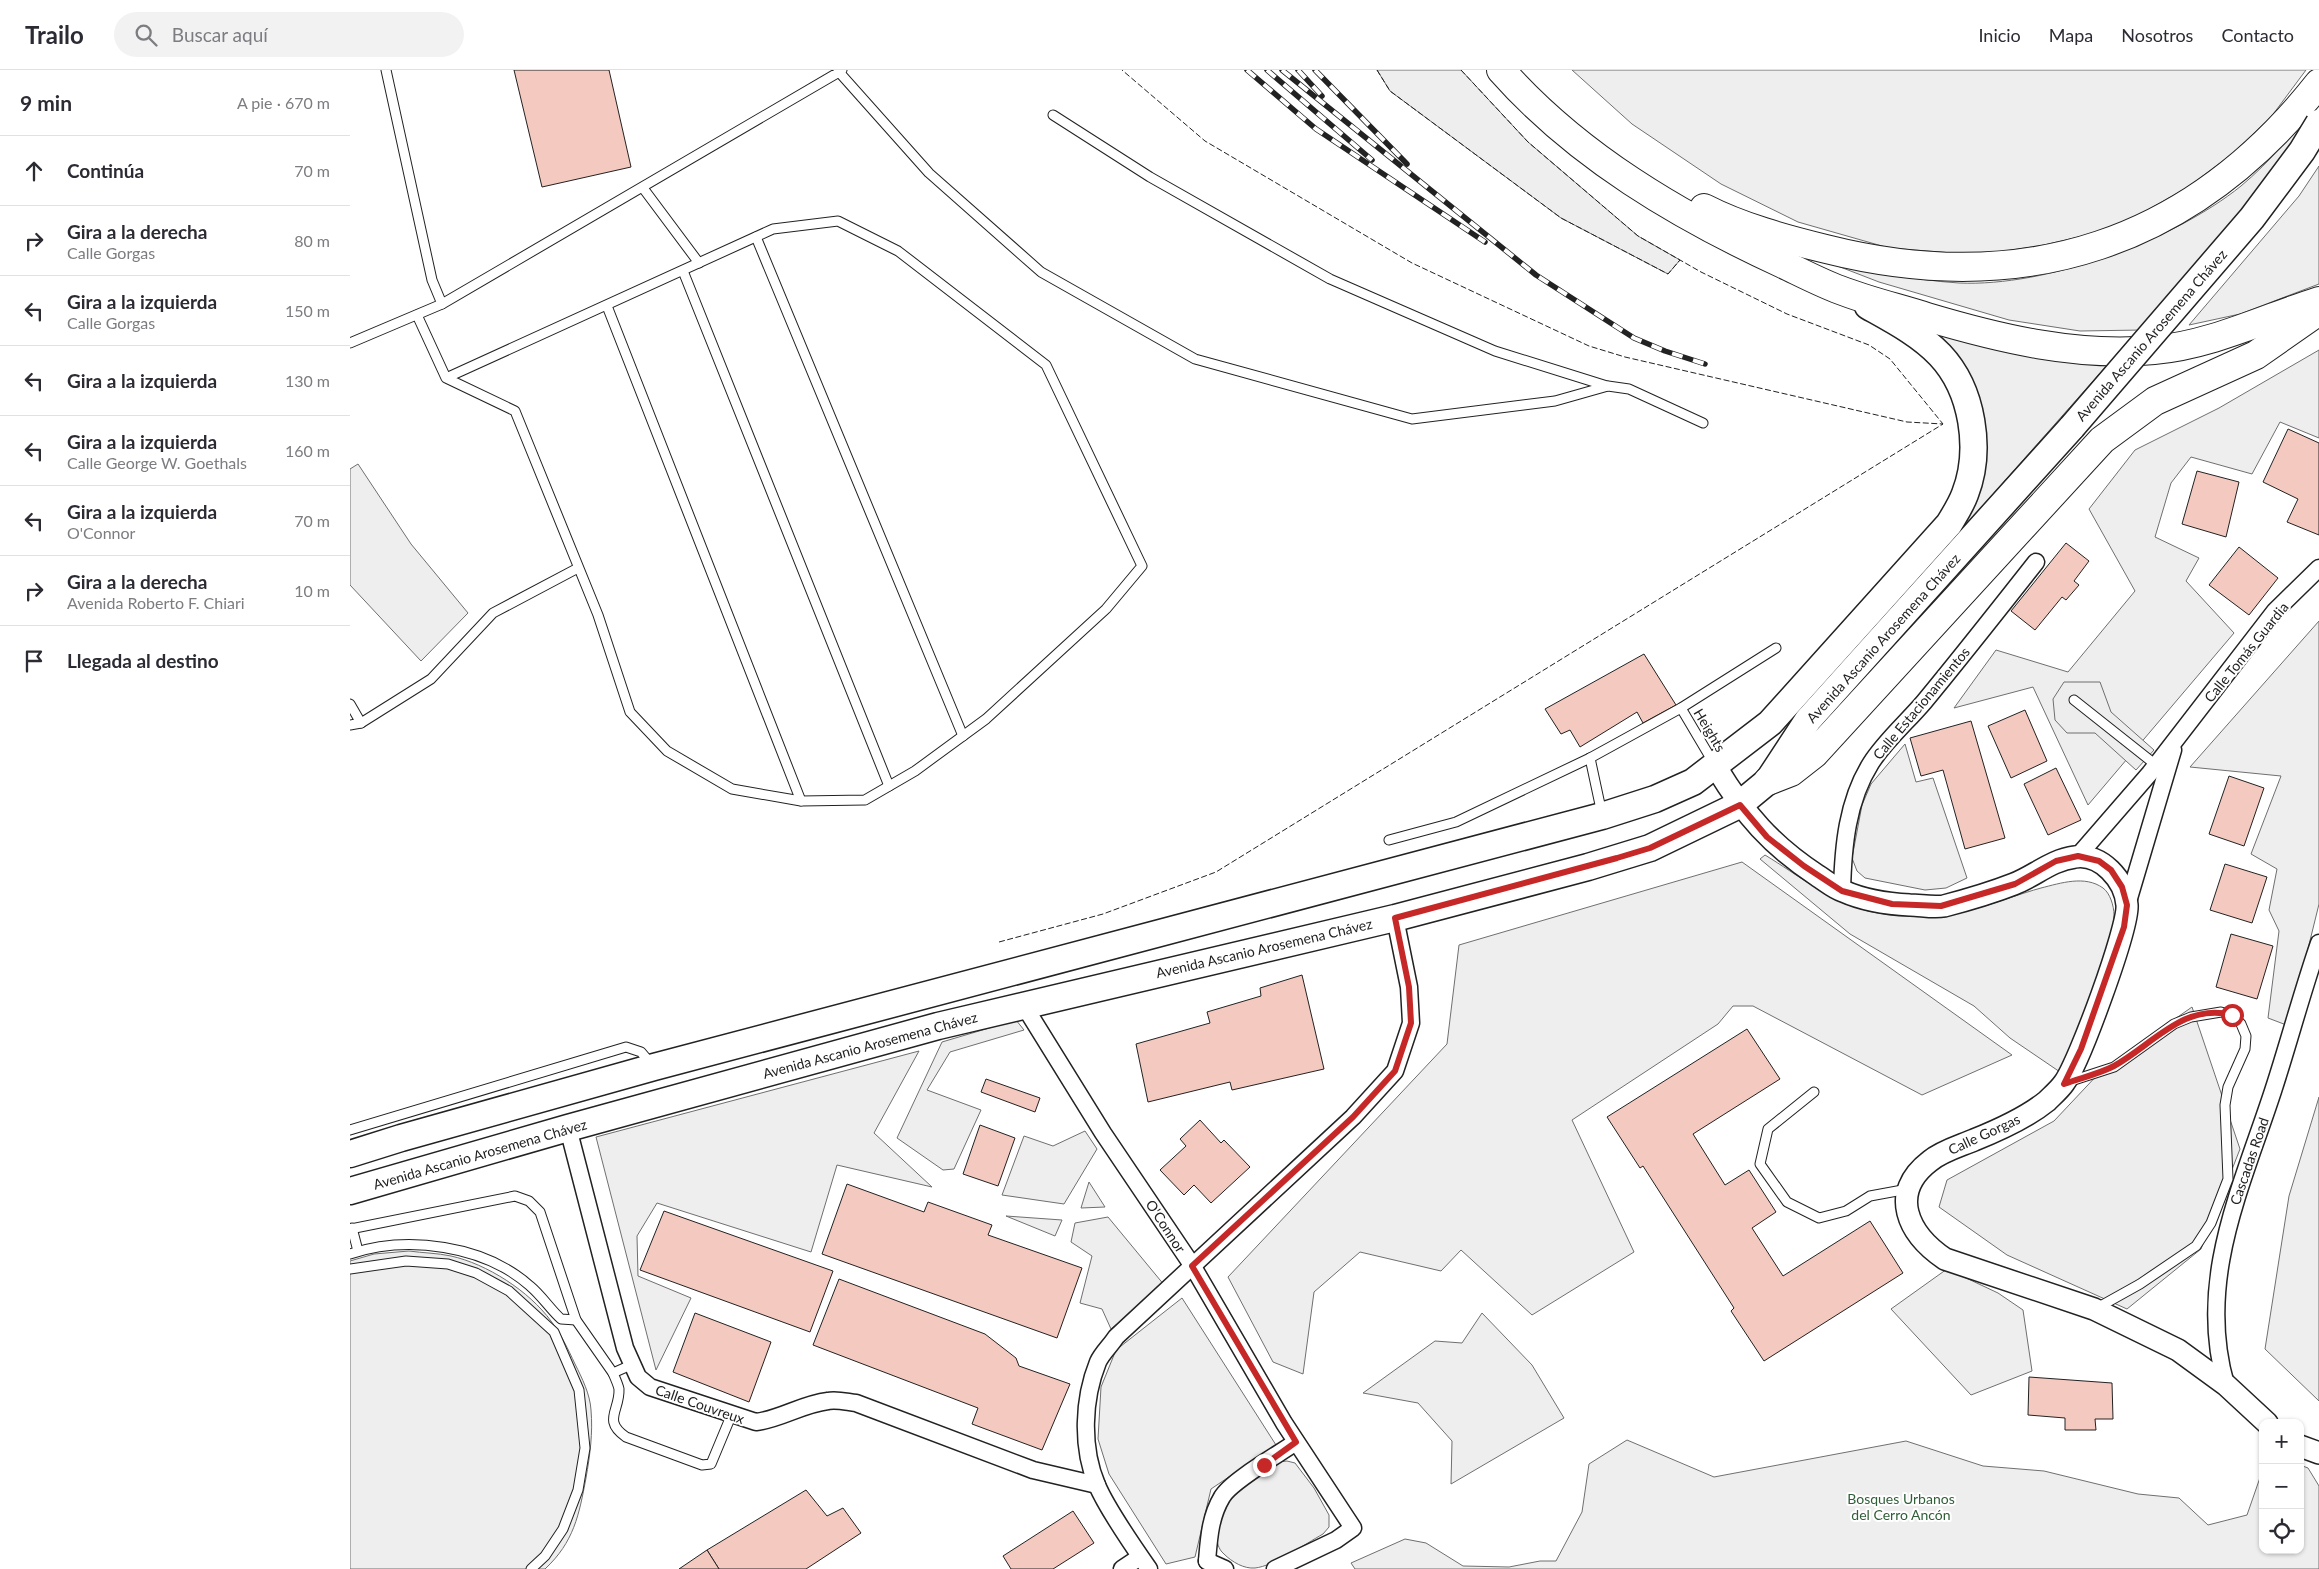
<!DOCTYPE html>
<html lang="es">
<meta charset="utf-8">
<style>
:root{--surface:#fff;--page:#f2f2f3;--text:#2b2b33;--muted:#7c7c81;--line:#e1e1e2}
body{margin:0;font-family:Lato,sans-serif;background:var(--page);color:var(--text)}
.controls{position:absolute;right:15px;bottom:15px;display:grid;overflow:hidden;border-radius:10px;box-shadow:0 1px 4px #0004}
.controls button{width:45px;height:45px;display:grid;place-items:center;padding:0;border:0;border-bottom:1px solid var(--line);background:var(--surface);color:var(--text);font:25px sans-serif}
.stop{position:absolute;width:15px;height:15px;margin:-11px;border:4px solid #c62828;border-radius:50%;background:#fff}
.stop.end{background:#c62828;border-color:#fff;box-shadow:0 1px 5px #0008}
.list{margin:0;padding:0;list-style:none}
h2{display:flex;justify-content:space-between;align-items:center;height:65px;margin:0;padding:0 20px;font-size:21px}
h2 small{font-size:16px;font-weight:400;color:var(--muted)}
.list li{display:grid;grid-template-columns:32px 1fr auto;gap:15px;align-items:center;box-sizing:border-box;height:70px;padding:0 20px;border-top:1px solid var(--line)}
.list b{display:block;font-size:19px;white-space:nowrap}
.list p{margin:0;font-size:16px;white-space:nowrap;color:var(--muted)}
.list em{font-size:16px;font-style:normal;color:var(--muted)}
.icon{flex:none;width:28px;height:28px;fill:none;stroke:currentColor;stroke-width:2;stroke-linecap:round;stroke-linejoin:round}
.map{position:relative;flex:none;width:1969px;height:1499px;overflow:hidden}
header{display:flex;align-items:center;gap:30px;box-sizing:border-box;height:70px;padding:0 25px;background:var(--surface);border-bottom:1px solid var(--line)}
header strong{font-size:24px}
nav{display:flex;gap:28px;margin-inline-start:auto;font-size:18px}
.search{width:350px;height:45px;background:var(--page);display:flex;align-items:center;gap:12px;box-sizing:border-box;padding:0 18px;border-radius:28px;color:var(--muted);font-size:19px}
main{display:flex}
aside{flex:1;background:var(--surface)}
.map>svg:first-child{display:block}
.green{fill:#eee;stroke:#6f6f6f}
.parking{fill:#ededed;stroke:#6f6f6f}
.building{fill:#f3c9c0;stroke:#222}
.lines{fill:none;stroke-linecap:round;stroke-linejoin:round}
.service-casing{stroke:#222;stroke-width:11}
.minor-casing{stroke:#222;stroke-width:19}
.tertiary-casing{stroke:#222;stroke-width:24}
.primary-casing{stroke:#222;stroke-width:29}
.trunk-casing{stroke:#222;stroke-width:30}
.service{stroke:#fff;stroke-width:9}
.minor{stroke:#fff;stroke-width:16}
.tertiary{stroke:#fff;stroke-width:21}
.primary{stroke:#fff;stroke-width:26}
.trunk{stroke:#fff;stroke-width:28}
.rail-casing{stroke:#222;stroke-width:5.5}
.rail{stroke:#fff;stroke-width:4;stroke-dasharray:11;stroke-linecap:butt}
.primary-bridge-casing{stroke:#222;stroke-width:29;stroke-linecap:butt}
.primary-bridge{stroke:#fff;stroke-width:26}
.fence{stroke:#222;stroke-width:1;stroke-dasharray:6 2.5;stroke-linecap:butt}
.route{stroke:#c62828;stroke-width:6}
.labels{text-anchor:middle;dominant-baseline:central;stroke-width:4;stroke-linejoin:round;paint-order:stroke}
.street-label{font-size:14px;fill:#222;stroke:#fff}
.park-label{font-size:14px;fill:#2f5e38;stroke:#fff}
</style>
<header>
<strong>Trailo</strong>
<div class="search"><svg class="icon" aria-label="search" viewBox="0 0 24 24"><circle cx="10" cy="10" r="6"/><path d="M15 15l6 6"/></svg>Buscar aquí</div>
<nav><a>Inicio</a><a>Mapa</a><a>Nosotros</a><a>Contacto</a></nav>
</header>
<main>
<aside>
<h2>9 min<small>A pie · 670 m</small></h2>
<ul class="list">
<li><svg class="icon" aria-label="ahead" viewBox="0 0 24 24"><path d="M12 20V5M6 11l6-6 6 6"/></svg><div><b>Continúa</b></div><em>70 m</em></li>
<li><svg class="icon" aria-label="right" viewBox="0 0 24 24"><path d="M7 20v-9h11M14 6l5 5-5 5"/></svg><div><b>Gira a la derecha</b><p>Calle Gorgas</p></div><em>80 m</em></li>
<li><svg class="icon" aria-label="left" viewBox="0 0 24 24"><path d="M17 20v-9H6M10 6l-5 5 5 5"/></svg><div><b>Gira a la izquierda</b><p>Calle Gorgas</p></div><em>150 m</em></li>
<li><svg class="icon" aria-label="left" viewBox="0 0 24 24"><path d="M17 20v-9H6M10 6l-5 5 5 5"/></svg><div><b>Gira a la izquierda</b></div><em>130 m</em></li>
<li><svg class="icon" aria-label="left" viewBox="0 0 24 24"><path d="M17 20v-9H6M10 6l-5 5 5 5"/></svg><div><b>Gira a la izquierda</b><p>Calle George W. Goethals</p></div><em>160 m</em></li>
<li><svg class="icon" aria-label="left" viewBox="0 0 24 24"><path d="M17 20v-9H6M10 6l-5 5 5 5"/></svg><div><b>Gira a la izquierda</b><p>O'Connor</p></div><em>70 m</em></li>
<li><svg class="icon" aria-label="right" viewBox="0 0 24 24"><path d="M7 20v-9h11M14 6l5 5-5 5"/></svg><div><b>Gira a la derecha</b><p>Avenida Roberto F. Chiari</p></div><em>10 m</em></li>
<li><svg class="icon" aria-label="arrive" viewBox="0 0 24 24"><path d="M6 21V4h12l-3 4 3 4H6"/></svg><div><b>Llegada al destino</b></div></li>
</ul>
</aside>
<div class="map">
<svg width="1969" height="1499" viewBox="0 0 1969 1499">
<rect width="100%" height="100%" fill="#fff"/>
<g class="green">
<path d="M1027,0H1111L1178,72L1288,166L1330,190L1318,204L1211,148L1040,21Z"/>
<path d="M1222,0H1956L1921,47L1882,84L1838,117L1789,145L1742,164L1689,176L1628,185L1539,178L1448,152L1371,114L1282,54Z"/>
<path d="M1969,33L1939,83L1894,144L1792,260L1730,261L1659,250L1529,212L1467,188C1514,199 1560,210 1609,213C1696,217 1823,171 1891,116C1920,92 1945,61 1969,33Z"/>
<path d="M1969,96V214L1890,244L1839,255L1949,126Z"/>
<path d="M1578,257L1759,293L1605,467L1622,433L1632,400Z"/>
<path d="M1969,280V368L1930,352L1902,404L1841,387L1821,413L1805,467L1849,488L1836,511L1884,563L1738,735L1683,617L1604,638L1646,580L1718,602L1785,521L1739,439L1785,380L1869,338Z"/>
<path d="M8,394L61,474L118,543L71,591L0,515V399Z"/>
<path d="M1969,551V834L1939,956L1918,948L1929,861L1919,840L1927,799L1901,784L1931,706L1840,697Z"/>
<path d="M1555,674L1566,712L1583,708L1617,808L1596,818L1575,820L1515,808L1507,801L1502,788L1512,735L1521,714Z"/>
<path d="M1415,785C1448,805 1480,831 1518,841C1534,845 1553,846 1570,846C1613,848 1651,829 1691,818C1711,813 1735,805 1753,818C1760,823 1764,836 1764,845C1764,862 1757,880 1751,896C1739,932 1725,967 1710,1002L1660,968L1624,936L1500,864L1410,789Z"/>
<path d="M1392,792L1662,985L1572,1025L1403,936H1383L1368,954L1222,1050L1284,1182L1182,1245L1111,1180L1091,1201L1010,1182L964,1222L953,1304L923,1292L878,1207L1097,974L1109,875Z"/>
<path d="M666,950L674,960L600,982L577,1020L631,1040L604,1099L593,1100L547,1068L592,972Z"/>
<path d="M569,981L524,1063L582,1117L487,1095L461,1182L307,1133L287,1166L288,1206L341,1228L306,1300L246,1067Z"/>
<path d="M1969,1027V1331L1915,1279L1939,1126Z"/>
<path d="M735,1061L747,1079L714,1134L652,1125L674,1066L703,1076Z"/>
<path d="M739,1112L755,1137L731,1138Z"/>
<path d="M656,1146L712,1150L705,1166Z"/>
<path d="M758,1147L815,1216L761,1259L752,1239L730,1233L742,1186L721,1172L725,1153Z"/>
<path d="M59,1181C73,1183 87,1183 101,1186C137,1194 179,1221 201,1251C211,1264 218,1279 225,1294C232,1308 240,1324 241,1340C243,1363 240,1385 236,1408C229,1445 224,1472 195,1499H0V1191L24,1184Z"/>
<path d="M1597,1199L1648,1223L1673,1240L1682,1301L1621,1325L1541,1239Z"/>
<path d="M832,1228L926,1375L861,1419L845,1487L816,1494L759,1404L748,1369L751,1317L766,1280Z"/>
<path d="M1132,1243L1182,1295L1214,1348L1101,1414L1102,1371L1068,1333L1013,1323L1085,1271L1112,1273Z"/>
<path d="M1277,1370L1364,1407L1556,1371L1633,1396L1694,1401L1788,1424L1829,1428L1858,1455L1897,1445L1913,1399V1480H1950V1395L1958,1398L1969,1416V1499H1005L1001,1493L1055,1469L1076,1473L1113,1496L1159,1497L1190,1491H1206L1232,1442L1239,1394Z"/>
<path d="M937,1391L945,1393L964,1418L979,1445V1457L973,1464C955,1474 924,1496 905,1498C894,1499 882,1492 874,1484C868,1479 867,1472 866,1464C865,1430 904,1411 928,1392Z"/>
</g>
<g class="parking">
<path d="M1714,612H1750L1761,642L1804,680L1786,700L1745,663H1717L1705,650L1703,629Z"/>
<path d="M1842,937L1890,1079L1851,1179L1777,1239L1657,1185L1589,1137L1597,1110L1704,1051L1752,1000Z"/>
</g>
<g class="building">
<path d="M164,0H259L281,97L192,117Z"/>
<path d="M1938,359L1969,373V465L1937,452L1948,429L1913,412Z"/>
<path d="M1847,401L1889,412L1876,467L1832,454Z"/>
<path d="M1716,473L1739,491L1724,511L1729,515L1716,530L1712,527L1685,560L1661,541Z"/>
<path d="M1889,477L1928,508L1899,545L1859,515Z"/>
<path d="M1294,584L1326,635L1293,653L1287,642L1230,677L1220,660L1211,664L1195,639Z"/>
<path d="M1675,640L1697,691L1661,708L1638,656Z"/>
<path d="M1621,651L1655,768L1615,779L1593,700L1571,706L1560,668Z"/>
<path d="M1706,698L1731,750L1698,765L1674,714Z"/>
<path d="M1879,706L1914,718L1894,776L1859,764Z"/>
<path d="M1875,794L1917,807L1902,853L1860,840Z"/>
<path d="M1881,864L1923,876L1907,929L1866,917Z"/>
<path d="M952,905L974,999L882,1020L880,1012L798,1032L786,974L860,953L857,942L911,926L910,918Z"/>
<path d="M1397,959L1430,1009L1343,1064L1375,1115L1399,1100L1426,1142L1402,1158L1433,1206L1520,1151L1553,1203L1414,1291L1381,1241L1384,1238L1293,1096L1290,1098L1257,1047Z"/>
<path d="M636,1009L690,1028L685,1042L631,1022Z"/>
<path d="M850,1050L871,1073L874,1070L900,1097L861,1133L844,1115L834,1125L810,1100L836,1076L830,1069Z"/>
<path d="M630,1055L665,1068L648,1116L613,1104Z"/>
<path d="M497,1114L574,1142L578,1132L642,1155L638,1165L732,1198L707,1268L472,1184Z"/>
<path d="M314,1141L483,1201L460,1262L290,1200Z"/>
<path d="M489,1209L635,1264L666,1288L669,1296L720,1314L692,1380L622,1354L628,1338L463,1275Z"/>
<path d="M345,1243L421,1272L399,1332L323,1302Z"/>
<path d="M1679,1307L1762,1313L1763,1349H1745L1746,1360H1715V1348L1678,1345Z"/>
<path d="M456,1420L477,1446L493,1438L511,1463L456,1499H369L357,1480Z"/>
<path d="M723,1441L744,1473L703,1499H661L653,1486Z"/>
<path d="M357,1480L369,1499H329Z"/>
</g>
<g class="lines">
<g class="service-casing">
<g id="service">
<path d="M36,0L82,210L92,234"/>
<path d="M492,0L489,2L579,103L691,202L845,289L1062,349L1205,331L1258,316L1279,319L1353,353"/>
<path d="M703,45L800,107L980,209L1145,281L1257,316"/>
<path d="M293,118L349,193"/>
<path d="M406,167L613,666"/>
<path d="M333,201L539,716"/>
<path d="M257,236L451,731"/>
<path d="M67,245L96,308L165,341L248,545L280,642L317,681L382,719L451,731L515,730L565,701L636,649L756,539L792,496L696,295L548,181L488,151L423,159L96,308"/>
<path d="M0,273L92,234L489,2L488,0"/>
<path d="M1724,630L1806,695"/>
<path d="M0,634L11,653"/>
<path d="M1331,638L1363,692"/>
<path d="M0,655L11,653L81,609L143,543L228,498"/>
<path d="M1240,688L1252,744"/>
<path d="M1039,770L1106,752L1240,688L1331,638L1426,578"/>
<path d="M1718,1012L1764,997L1824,954L1841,947L1871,942L1883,945L1891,954L1896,966L1895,979L1878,1017L1875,1035L1878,1109L1861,1153L1846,1176L1790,1214L1747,1238"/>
<path d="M1464,1022L1418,1059L1410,1094L1437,1132L1469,1148L1496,1141L1520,1126L1558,1119"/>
<path d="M0,1060L276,977L291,982L302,995"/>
<path d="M2,1158L8,1181"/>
<path d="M0,1159L165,1126L179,1131L190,1142L226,1250L263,1303L281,1295"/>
<path d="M0,1184C57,1165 134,1175 180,1216C192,1226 200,1239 211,1249L226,1250"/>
<path d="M0,1199L56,1191L98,1194L126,1203L159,1221L204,1262L229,1320L235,1378L228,1420L213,1459L195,1486L181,1499"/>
<path d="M263,1303C265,1308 268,1314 269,1319C270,1341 252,1350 276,1367L352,1395L361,1394L381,1346"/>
</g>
</g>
<g class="minor-casing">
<g id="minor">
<path d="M1728,786L1800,703L1925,541L1969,498"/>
<path d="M1492,821C1493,777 1497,731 1521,693C1535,671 1557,652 1574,632C1612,586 1649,539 1686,492"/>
<path d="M1777,835L1823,680"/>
<path d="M673,934L753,1063L842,1195L934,1353L1003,1458L986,1470L925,1499"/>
<path d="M218,1058L275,1278L288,1307L300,1317L406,1352C431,1349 452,1334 478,1331C486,1329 497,1332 506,1333L683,1400L747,1415"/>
<path d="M1876,1315C1846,1211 1891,1119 1923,1021C1939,972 1952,922 1969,873"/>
<path d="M857,1491C859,1468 860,1447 872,1427C881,1411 929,1384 946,1372"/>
<path d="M857,1491L875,1499"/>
<path d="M772,1499L790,1487"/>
<path d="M799,1499C783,1476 757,1439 747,1415C731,1377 733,1329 748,1292C752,1283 761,1275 766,1267L1003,1047L1045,1001L1061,953L1059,917L1045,848"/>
</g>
</g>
<g class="tertiary-casing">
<g id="tertiary">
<path d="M1366,697C1395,745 1421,775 1468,806C1476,811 1484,818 1493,821C1513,830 1538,834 1560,835C1570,835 1583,838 1594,836C1617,830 1641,823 1664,814C1685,806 1701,790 1725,787C1751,783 1775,810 1777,835C1779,857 1729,993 1714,1013C1710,1019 1702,1026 1697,1031C1676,1048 1649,1060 1624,1070C1610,1076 1592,1081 1580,1091C1538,1123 1558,1164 1595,1189L1744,1239L1828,1280L1876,1315L1917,1353"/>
<path d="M1950,1376L1969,1383"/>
</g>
</g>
<g class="primary-casing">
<g id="primary">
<path d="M0,1084L51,1068L304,997L1252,746L1305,729L1343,712L1420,653L1599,454C1605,444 1611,435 1615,424C1632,380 1623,320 1590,285C1570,264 1543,250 1518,236"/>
<path d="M0,1121L218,1058L588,956L1045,848L1238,797L1300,778L1389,735L1418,711L1458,650L1722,357"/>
</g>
</g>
<g class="trunk-casing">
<g id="trunk">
<path d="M1151,0C1227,86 1329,146 1433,194C1452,203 1471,213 1490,220C1518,231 1549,238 1577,247C1651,269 1727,287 1804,280C1861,275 1916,248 1969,231"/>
<path d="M1354,138C1391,157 1435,169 1476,179C1675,229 1842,174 1969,13"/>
<path d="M1418,711L1441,702L1464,684L1752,370L1805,331L1906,285L1969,241"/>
</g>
</g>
<use href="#service" class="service"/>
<use href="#minor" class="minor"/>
<use href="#tertiary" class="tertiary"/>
<use href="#primary" class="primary"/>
<use href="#trunk" class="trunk"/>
<g class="rail-casing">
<g id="rail">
<path d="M897,0L966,59L1135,172"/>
<path d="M917,0L1022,90"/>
<path d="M932,0L1186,205L1284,268L1315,281L1355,294"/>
<path d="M948,0L972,26"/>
<path d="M965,0L1057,94"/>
</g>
</g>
<use href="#rail" class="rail"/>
<g class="primary-bridge-casing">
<path id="primary-bridge" d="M1722,357L1902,148L1952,81L1969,53"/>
</g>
<use href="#primary-bridge" class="primary-bridge"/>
<g class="fence">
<path d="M1027,0L1040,21L1211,148L1318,204L1330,190"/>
<path d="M1111,0L1178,72L1288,166L1351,202L1437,244L1519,275L1540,289L1593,354"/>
<path d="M649,872L753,844L866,802L1593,354L1557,352L1275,287L1239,276L1062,193L855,71L772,0"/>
</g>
</g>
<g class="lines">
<path class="route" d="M914,1395L946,1372L842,1196L1003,1047L1045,1001L1061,953L1059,917L1045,848L1267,788L1300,778L1390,735L1417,767L1454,796L1492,821L1542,834L1591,836L1665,814L1706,791L1728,786L1749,791L1761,800L1772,817L1777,835L1774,857L1731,979L1714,1014C1730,1008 1749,1004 1764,996C1802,975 1835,932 1882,945"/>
</g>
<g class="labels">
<g class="street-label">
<text transform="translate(1801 265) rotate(-49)">Avenida Ascanio Arosemena Chávez</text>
<text transform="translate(1533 568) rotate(-48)">Avenida Ascanio Arosemena Chávez</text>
<text transform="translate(1896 582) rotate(-51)">Calle Tomás Guardia</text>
<text transform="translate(1571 633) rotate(-50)">Calle Estacionamientos</text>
<text transform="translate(1360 660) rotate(59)">Heights</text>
<text transform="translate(914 878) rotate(-13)">Avenida Ascanio Arosemena Chávez</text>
<text transform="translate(520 975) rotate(-15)">Avenida Ascanio Arosemena Chávez</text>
<text transform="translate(1634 1064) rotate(-25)">Calle Gorgas</text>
<text transform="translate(130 1084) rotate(-16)">Avenida Ascanio Arosemena Chávez</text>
<text transform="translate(1899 1091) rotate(-71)">Cascadas Road</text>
<text transform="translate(816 1156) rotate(57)">O'Connor</text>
<text transform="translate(350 1334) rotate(19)">Calle Couvreux</text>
</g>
<g class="park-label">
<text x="1551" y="1428">Bosques Urbanos<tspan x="1551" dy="16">del Cerro Ancón</tspan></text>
</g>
</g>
</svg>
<div class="controls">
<button>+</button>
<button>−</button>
<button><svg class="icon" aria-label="locate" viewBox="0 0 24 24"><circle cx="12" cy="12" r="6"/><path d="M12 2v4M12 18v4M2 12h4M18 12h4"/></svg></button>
</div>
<div class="stop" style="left:1882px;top:945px"></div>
<div class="stop end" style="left:914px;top:1395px"></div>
</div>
</main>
